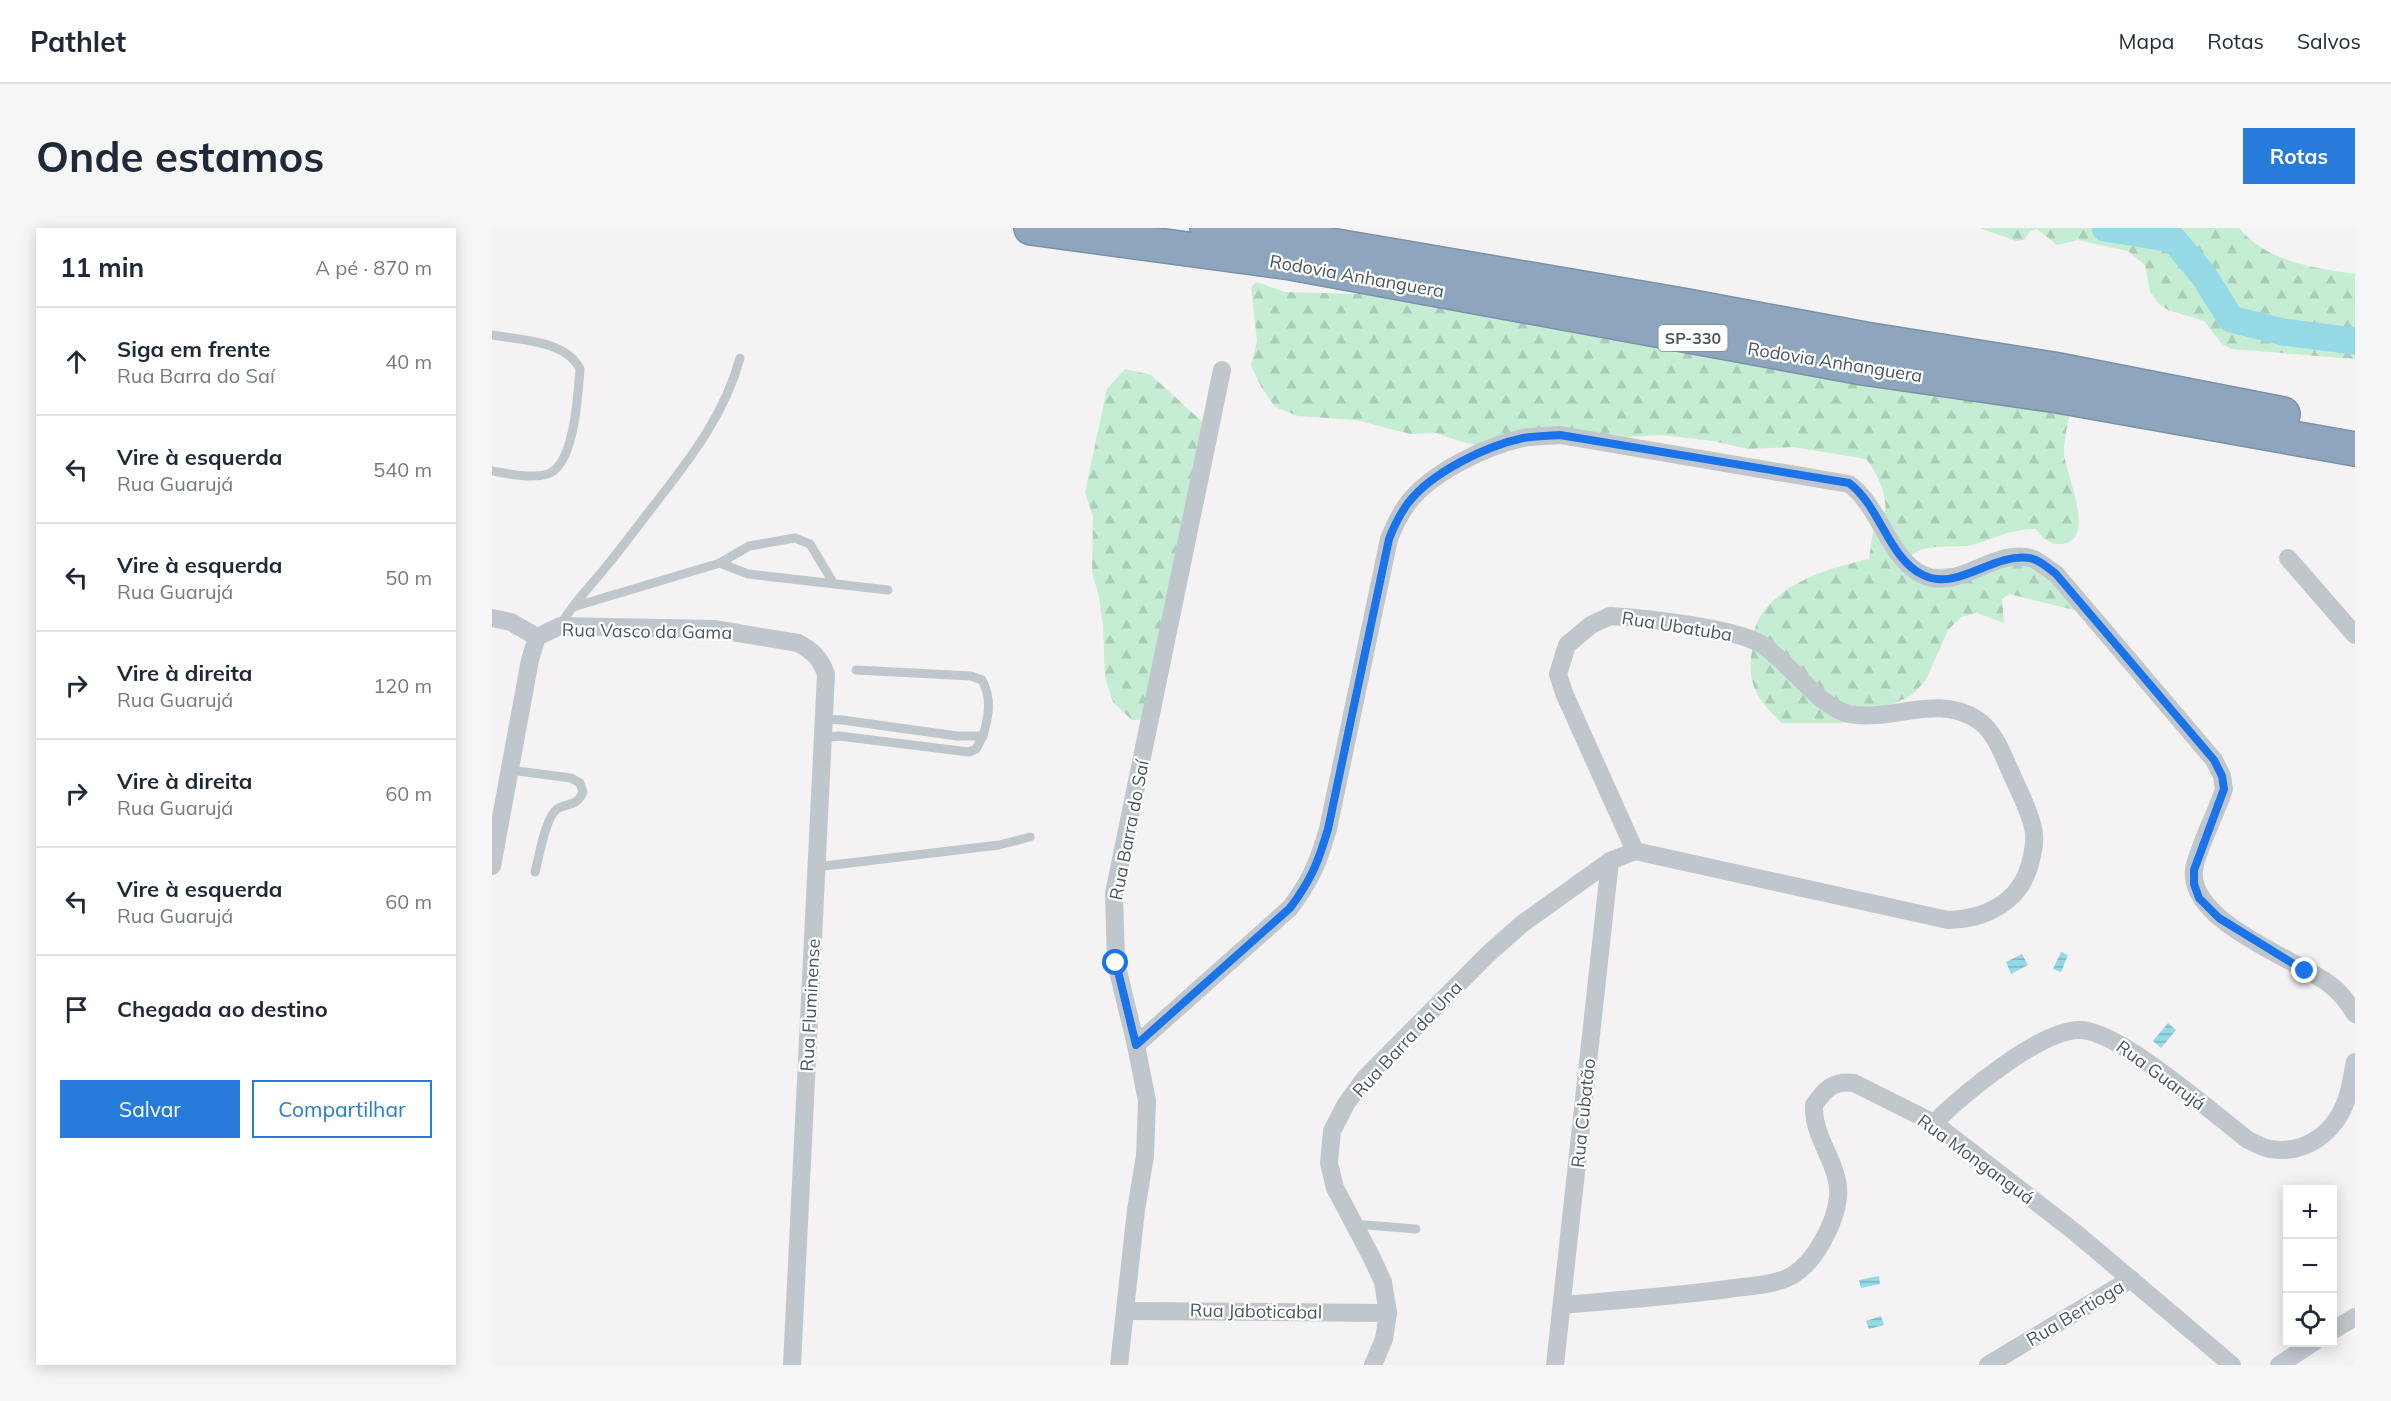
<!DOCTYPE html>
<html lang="pt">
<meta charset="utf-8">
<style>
:root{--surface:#fff;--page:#f6f6f7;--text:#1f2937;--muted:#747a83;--line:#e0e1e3;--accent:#277bda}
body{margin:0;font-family:Mulish,sans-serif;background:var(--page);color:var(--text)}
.controls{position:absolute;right:18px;bottom:18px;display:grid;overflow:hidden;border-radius:0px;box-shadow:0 3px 15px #0003}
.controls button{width:54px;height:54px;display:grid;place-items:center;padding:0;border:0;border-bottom:2px solid var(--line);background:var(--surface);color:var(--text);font:30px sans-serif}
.stop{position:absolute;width:18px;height:18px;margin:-14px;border:4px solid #1a73e8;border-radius:50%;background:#fff}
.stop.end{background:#1a73e8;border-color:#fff;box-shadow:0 2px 6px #0008}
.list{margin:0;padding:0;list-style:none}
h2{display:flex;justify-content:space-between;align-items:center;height:78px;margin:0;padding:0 24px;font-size:26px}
h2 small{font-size:20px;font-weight:400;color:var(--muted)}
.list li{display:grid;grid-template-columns:39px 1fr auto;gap:18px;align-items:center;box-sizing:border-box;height:108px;padding:0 24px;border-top:2px solid var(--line)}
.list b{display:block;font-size:22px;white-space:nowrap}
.list p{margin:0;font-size:20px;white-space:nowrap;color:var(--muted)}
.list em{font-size:20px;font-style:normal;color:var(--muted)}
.actions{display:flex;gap:12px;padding:18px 24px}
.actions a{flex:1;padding:14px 0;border:2px solid var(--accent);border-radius:0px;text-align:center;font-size:21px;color:var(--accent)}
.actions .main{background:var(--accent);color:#fff}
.icon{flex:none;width:33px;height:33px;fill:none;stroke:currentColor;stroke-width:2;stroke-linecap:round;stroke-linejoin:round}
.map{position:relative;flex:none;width:1863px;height:1137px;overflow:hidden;border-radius:0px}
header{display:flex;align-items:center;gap:36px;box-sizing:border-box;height:84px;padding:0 30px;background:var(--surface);border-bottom:2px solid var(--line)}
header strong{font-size:28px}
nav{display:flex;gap:33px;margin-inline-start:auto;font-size:21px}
.intro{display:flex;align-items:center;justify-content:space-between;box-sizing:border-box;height:144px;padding:0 36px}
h1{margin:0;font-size:42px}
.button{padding:15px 27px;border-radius:0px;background:var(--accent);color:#fff;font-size:21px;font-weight:700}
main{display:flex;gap:36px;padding:0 36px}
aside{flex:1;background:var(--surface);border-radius:0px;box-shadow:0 3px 15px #0003}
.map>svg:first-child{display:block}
.forest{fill:url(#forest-firs)}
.water{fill:url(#water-rules)}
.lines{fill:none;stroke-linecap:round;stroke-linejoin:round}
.river{stroke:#95d9e7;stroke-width:27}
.highway-casing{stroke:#7991a9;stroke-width:36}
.lane{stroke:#bfc7cd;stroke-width:9}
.street{stroke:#bfc7cd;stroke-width:18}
.highway{stroke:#8ea6bd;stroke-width:33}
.route{stroke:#1a73e8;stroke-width:8}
.labels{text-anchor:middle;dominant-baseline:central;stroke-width:4.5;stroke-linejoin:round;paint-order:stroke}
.shield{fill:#fff;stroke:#81898e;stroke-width:1.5}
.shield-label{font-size:16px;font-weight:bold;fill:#4b565e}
.street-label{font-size:18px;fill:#4b565e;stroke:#fff}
</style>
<header>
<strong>Pathlet</strong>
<nav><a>Mapa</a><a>Rotas</a><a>Salvos</a></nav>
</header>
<div class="intro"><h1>Onde estamos</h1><a class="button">Rotas</a></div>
<main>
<aside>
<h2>11 min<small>A pé · 870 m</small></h2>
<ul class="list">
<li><svg class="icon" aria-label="ahead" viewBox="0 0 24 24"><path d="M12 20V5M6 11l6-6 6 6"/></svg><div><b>Siga em frente</b><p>Rua Barra do Saí</p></div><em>40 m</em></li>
<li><svg class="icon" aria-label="left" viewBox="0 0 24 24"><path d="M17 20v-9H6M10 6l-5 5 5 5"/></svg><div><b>Vire à esquerda</b><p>Rua Guarujá</p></div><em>540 m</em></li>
<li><svg class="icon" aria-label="left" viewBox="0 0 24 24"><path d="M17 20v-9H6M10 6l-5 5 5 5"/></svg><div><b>Vire à esquerda</b><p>Rua Guarujá</p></div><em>50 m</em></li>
<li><svg class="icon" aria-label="right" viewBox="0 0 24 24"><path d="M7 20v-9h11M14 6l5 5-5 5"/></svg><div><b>Vire à direita</b><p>Rua Guarujá</p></div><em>120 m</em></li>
<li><svg class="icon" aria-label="right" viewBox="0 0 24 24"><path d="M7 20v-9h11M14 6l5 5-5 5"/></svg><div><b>Vire à direita</b><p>Rua Guarujá</p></div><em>60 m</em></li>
<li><svg class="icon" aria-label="left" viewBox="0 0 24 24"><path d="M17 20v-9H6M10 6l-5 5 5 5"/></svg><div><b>Vire à esquerda</b><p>Rua Guarujá</p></div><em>60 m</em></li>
<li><svg class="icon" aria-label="arrive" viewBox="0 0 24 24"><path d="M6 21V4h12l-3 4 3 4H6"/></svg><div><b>Chegada ao destino</b></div></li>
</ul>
<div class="actions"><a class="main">Salvar</a><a>Compartilhar</a></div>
</aside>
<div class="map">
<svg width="1863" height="1137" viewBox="0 0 1863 1137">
<defs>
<pattern id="forest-firs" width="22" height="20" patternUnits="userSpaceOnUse" patternTransform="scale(1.5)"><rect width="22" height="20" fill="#c5edd3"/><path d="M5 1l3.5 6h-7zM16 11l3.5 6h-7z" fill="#abcdb8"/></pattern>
<pattern id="water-rules" width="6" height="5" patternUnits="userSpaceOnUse" patternTransform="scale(1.5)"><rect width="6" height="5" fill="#95d9e7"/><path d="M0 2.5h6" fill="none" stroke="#7cb3be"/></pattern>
</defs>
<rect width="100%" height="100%" fill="#f4f2f2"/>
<g class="forest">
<path d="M1488,0H1747C1774,33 1823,41 1863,46V131L1740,121L1730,116L1712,93L1676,82L1667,76L1658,63L1653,37L1636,23L1586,12L1565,17L1545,1L1538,3L1532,12L1524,13Z"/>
<path d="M764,54L793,64L865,66L875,61L1578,183C1576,196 1572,211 1572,224C1572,244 1609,317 1566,316C1555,315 1550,309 1544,301C1521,300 1502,311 1480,317C1460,321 1438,314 1420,327L1418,336L1426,341L1463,340L1540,332L1586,383L1517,366L1510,371L1512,395L1485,385L1469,389L1456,402L1434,452L1420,467L1376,488L1351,495H1290C1267,473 1254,457 1260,423C1261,414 1261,403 1265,395C1284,355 1337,340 1377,331C1379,320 1379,304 1385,294C1388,290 1392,288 1393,283C1396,268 1384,242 1374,231L1301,219L1256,221L1221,213L1169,207L1112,210L1072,206L992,219L967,213L944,205L918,206L864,192L806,188L783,179L770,160L759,138L765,113L759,59Z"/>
<path d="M633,141L659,147L717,200L666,491L640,492L621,474L613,449L611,397L607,369L600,344L601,289L593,264L615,161Z"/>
</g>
<g class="water">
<path d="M1569,724L1576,727L1569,744L1561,741Z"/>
<path d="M1530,726L1536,737L1519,746L1514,734Z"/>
<path d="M1676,795L1684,802L1669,820L1661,813Z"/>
<path d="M1387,1048L1388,1056L1369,1060L1367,1052Z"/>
<path d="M1389,1088L1392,1097L1377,1101L1374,1093Z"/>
</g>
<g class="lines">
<path class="river" d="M1613,0L1681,11L1712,48L1739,91L1791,104L1863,113"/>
<g class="highway-casing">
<g id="highway">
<path d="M539,0L799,35L1371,140L1566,168L1863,221"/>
<path d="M715,0L803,11L1190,77L1373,111L1561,141L1791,186"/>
</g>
</g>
<g class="lane">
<path d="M0,107C28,112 73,112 88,141C86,164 83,237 56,246C39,251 17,246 0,243"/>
<path d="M228,335L256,346L396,362"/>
<path d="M81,379L228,335L257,318L303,310L318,316L342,356"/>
<path d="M68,398C80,376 97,360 113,340C131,318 148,295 166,272C201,227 233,185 248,130"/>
<path d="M332,491L350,492L465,508H491C497,487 500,471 490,452L479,448L364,442"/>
<path d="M331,510L347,508L477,524L484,521L491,508"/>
<path d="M18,542L79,550L88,555L91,564C84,580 75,574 65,581C53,590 47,630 43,644"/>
<path d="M324,639L507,617L538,609"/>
<path d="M861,996L924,1001"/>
</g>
<g class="street">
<path d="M1796,330L1863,407"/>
<path d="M1118,388C1152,390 1242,400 1269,416C1296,433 1328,480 1357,486C1401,494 1445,465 1486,492C1503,504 1511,527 1519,545C1527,563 1537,581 1541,600C1544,610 1541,625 1538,636C1528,674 1494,691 1456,692L1143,623L1072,465L1066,446L1075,417L1099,397Z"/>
<path d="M0,390L19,394L45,409"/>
<path d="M0,638L38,432L45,409L68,398L222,401L306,415C321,423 328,430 334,446L300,1137"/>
<path d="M644,817L798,680C819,652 826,635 836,601L897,311C902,298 908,286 916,275C940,244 994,218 1031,210C1043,208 1056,208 1068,207L1357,256C1388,278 1397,331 1431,347C1467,364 1506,317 1541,331C1550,335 1556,341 1564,346L1722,532L1730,548L1732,561C1725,584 1705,621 1702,642C1696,693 1801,730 1836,755C1848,764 1856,774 1863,786"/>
<path d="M1442,895C1469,868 1551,799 1590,802C1630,805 1721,885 1756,912C1763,915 1770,919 1778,921C1814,927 1844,904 1855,870C1859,859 1860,846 1863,834"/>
<path d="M1070,1077C1128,1072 1186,1068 1243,1060C1260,1058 1287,1056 1301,1047C1323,1034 1344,994 1346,969C1349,937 1320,910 1322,877C1333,861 1342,852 1362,855L1442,895L1584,1005L1740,1137"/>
<path d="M633,1083L896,1085"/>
<path d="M1840,1103L1863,1089"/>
<path d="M627,1137L644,982L653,928L655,873L644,817L624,735L622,665L730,142"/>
<path d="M881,1137L892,1111L896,1085L891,1054L880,1030L843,960L837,935L840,903L854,876L873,850L996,726L1030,696L1118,633L1143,623"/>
<path d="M1063,1137L1118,633"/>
<path d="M1496,1137L1639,1051"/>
<path d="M1787,1137L1822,1114"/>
</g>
<use href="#highway" class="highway"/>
</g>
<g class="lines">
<path class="route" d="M624,735L644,817L798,680C819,652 826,635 836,601L897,311C902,298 908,286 916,275C940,244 994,218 1031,210C1043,208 1056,208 1068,207L1357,255C1388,278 1397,331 1431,347C1465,364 1500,325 1537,330C1547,331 1556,340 1564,346L1722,532L1730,548L1732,561L1702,642V656L1707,670L1727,690L1813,743"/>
</g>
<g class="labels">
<rect class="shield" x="1166.5" y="97" width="69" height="26" rx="4.5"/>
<g class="shield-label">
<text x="1201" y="110">SP-330</text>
</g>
<g class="street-label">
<text transform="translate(865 48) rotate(10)">Rodovia Anhanguera</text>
<text transform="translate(1343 134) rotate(9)">Rodovia Anhanguera</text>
<text transform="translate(1185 398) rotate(9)">Rua Ubatuba</text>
<text transform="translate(155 403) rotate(1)">Rua Vasco da Gama</text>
<text transform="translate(637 602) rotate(-79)">Rua Barra do Saí</text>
<text transform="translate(318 777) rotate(-87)">Rua Fluminense</text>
<text transform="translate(915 811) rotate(-47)">Rua Barra da Una</text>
<text transform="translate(1669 847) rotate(36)">Rua Guarujá</text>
<text transform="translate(1091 885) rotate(-84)">Rua Cubatão</text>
<text transform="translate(1484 931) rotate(36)">Rua Monganguá</text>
<text transform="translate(764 1083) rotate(1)">Rua Jaboticabal</text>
<text transform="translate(1583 1085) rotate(-31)">Rua Bertioga</text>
</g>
</g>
</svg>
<div class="controls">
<button>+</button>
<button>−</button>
<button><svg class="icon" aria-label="locate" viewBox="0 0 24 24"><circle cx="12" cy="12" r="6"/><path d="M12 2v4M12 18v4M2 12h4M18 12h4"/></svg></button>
</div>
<div class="stop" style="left:624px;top:735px"></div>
<div class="stop end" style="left:1813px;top:743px"></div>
</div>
</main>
